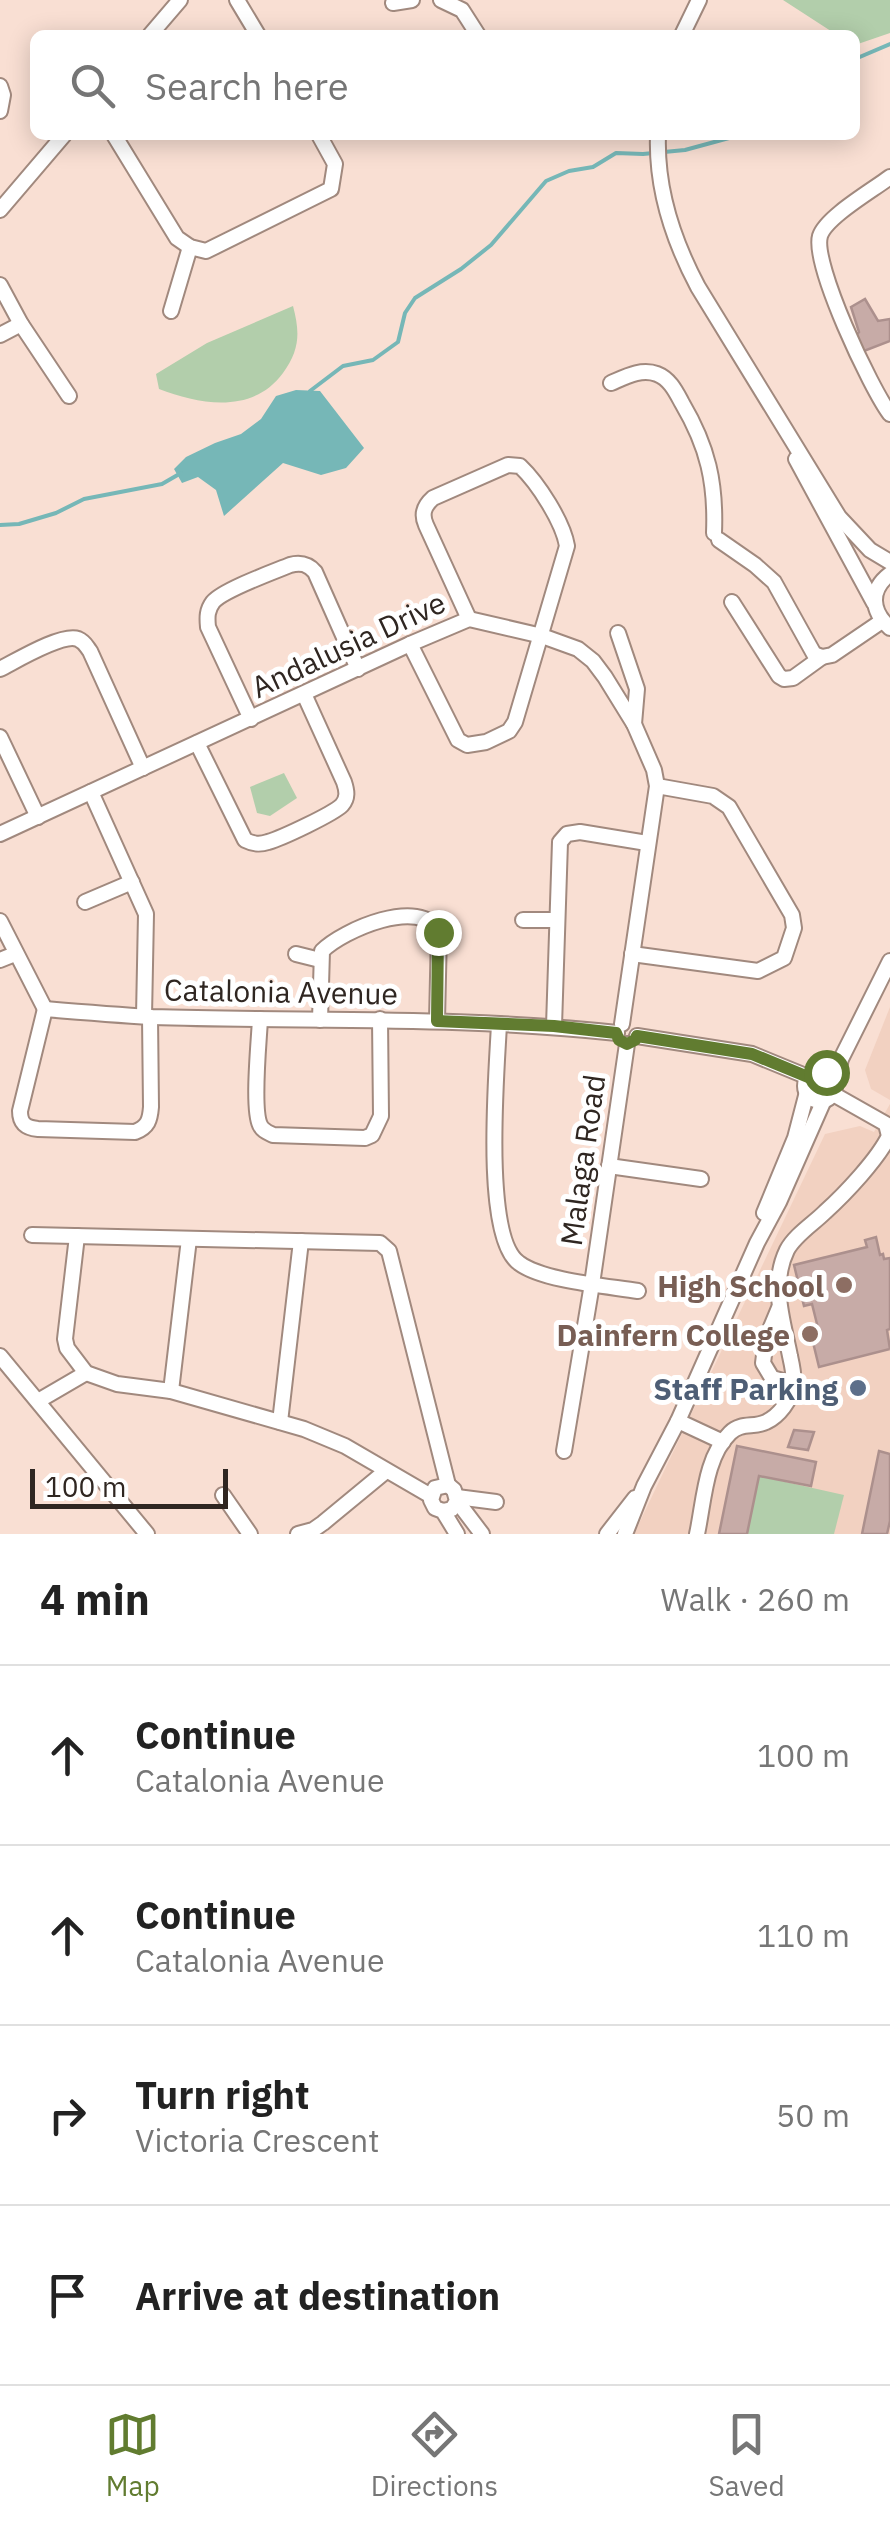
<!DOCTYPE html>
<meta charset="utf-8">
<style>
:root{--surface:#fff;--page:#f6f6f6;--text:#222;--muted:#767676;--line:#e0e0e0;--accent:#617c30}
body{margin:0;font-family:"IBM Plex Sans",sans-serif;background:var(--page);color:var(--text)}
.scale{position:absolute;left:30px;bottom:25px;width:198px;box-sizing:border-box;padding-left:10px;border:5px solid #2f2621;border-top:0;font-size:28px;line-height:35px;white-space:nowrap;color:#2f2621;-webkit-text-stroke:8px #fff;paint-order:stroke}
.stop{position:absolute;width:30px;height:30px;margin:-22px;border:8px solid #617c30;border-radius:50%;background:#fff}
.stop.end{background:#617c30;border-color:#fff;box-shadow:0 2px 10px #0008}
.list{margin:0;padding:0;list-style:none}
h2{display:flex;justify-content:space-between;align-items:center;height:130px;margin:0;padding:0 40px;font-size:42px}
h2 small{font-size:32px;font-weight:400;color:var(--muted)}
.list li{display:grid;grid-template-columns:65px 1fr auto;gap:30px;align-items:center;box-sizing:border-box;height:180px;padding:0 40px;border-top:2px solid var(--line)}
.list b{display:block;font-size:38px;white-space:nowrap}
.list p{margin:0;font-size:32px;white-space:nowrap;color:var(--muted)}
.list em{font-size:32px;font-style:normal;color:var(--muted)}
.icon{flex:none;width:55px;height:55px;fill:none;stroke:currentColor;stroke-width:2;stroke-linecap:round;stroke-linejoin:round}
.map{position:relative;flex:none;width:890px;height:1534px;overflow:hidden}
.search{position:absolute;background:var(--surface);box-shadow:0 5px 25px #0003;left:30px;right:30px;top:30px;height:110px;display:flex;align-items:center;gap:25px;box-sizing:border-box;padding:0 35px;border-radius:15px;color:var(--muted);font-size:38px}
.sheet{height:850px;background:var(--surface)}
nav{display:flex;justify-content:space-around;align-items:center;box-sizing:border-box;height:140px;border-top:2px solid var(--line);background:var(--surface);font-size:28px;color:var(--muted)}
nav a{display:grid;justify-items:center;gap:5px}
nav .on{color:var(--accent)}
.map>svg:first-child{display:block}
.built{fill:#f2d1c1}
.green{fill:#b2ceab}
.water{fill:#76b7b7}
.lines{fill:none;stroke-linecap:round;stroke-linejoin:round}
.stream{stroke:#76b7b7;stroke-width:4}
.building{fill:#c7aba7;stroke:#ac908d;stroke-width:2.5}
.minor-casing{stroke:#a1897e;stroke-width:18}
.minor{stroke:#fff;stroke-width:14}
.route{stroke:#617c30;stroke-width:12}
.education-dot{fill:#8d6e63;stroke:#fff;stroke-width:4}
.service-dot{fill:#5c6f8a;stroke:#fff;stroke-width:4}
.labels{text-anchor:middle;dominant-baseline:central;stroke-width:10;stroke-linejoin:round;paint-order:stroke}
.street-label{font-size:30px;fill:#2f2621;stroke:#fff}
.education-label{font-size:30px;font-weight:bold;fill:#785e54;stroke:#fff;text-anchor:end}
.service-label{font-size:30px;font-weight:bold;fill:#4e5e75;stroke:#fff;text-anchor:end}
</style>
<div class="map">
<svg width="890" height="1534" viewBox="0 0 890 1534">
<rect width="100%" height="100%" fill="#f9dfd3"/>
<g class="built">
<path d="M890,1007V1100L871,1089L865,1070Z"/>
<path d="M890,1104V1534H634L825,1134L860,1126L874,1132Z"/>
</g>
<g class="green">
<path d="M783,0H890V33L855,45V35H837Z"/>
<path d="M293,306C300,332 300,350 283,373C253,414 201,405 159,389L156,374L207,343Z"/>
<path d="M284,773L297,798L270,816L257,813L250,787Z"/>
<path d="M759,1476L844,1495L834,1534H747Z"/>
</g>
<path class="water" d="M296,390L320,391L364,448L346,468L321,475L283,463L224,516L216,490L198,477L182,483L174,469L186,457L215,443L241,434L261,419L276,396Z"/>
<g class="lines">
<g class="stream">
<path d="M855,59L890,44"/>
<path d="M310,391L343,366L373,360L398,342L405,313L415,298L461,269L491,245L546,181L569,171L593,167L616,153L643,154L685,150L740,135"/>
<path d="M0,525L19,524L56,513L84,499L162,484L181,473"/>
</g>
</g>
<g class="building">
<path d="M865,299L878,321L890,319V341L864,351L854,338L859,332L851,307Z"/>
<path d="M876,1237L880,1255L883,1254L884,1259L890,1258V1329L887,1330L890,1349L819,1367L809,1326L817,1324L812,1304L804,1306L794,1265L867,1247L865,1240Z"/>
<path d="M794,1430L814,1432L808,1450L788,1447Z"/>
<path d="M737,1446L816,1462L811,1486L759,1476L747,1534H719Z"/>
<path d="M879,1451L890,1454V1521L887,1534H862Z"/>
</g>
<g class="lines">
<g class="minor-casing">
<g id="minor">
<path d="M237,0L258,35"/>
<path d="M441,0L462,10L478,35"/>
<path d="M393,3L412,0"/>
<path d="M150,35L180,0"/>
<path d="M682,35L699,0"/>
<path d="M0,86L3,95L0,111"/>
<path d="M114,135L177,238L190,247L206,251L331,189L335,164L319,135"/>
<path d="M658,135C656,189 673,240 698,287L839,517L870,550L890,562"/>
<path d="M890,177C873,190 826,217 820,236C812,264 871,389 890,414"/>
<path d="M0,210L64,135"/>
<path d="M0,285L21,324L69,396"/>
<path d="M171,311L190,247"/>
<path d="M0,335L21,324"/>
<path d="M611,383C625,377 641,368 657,374C670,379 676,392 682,403C708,447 716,483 714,533"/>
<path d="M796,459L874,603"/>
<path d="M719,540L755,565L774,582L814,654L822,657L832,655L882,621"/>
<path d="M890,574C869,590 871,611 890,628"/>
<path d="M732,602L779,676L784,679L793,678L822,657"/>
<path d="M618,633L637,689L634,724"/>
<path d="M410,644L458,740L467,745L486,742L509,731L515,722L567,546C563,522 538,483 520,466L508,465L433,498C424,506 421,514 426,525L469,619"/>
<path d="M0,669C16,661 62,633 78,639C85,642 86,646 90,651L143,768"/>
<path d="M251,719L208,627C207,617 207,610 213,602C223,590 273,572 290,565C301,562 308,564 315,572L358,669"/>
<path d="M0,737L38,817"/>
<path d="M197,743L245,840C253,844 259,845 268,842C282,838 333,814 342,805C348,798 347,791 344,782L304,694"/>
<path d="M91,792L146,914L144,1016"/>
<path d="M0,834L410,644L469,619L542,636L578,649L593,661L605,677L634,724L654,770L657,786L622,1024"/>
<path d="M85,902L132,882"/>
<path d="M523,920H556"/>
<path d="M0,921L45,1009"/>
<path d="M296,954L320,960"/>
<path d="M632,954L758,971L784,958L794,928L792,915L729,807L713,796L657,786"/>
<path d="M0,960L15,954"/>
<path d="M45,1009C80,1012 116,1015 152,1017C307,1022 462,1016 617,1033"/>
<path d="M45,1009L20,1111C20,1124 26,1128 38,1129L135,1132C148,1127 150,1120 151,1107L150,1017"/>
<path d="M260,1019C259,1041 252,1108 260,1125C263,1131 267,1132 273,1135L365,1138L372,1135L381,1116L380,1019"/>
<path d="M320,1020L322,951C343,930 421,896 439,932L437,1021"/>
<path d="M499,1024C497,1069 482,1237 519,1263C543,1281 607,1286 638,1291"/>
<path d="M554,1026L560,842L567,834L580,832L647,843"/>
<path d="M637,1036L752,1054L808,1077"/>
<circle cx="820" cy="1086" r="15"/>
<path d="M835,1084L841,1059L890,961"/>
<path d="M609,1166L701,1179"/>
<path d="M764,1213L795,1138L807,1092"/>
<path d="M32,1235L380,1243L389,1251L390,1255L448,1485"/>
<path d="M77,1236L65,1339L67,1348L86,1373L117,1384L171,1391L304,1429L345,1446L431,1496"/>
<path d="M779,1308L766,1339L763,1363L772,1378L794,1384"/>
<path d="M0,1356L147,1534"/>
<path d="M171,1391L189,1239"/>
<path d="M38,1401L86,1373"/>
<path d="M678,1421L723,1442"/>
<path d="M280,1422L301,1241"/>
<path d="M564,1451L592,1284L627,1044"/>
<path d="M223,1495L250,1534"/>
<path d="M457,1497L496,1502"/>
<path d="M457,1501L482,1534"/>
<path d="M443,1511L452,1509L457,1501L454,1490L448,1485L435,1488L431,1500L435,1508L443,1511L457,1534"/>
<path d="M298,1534L313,1530L323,1523L386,1471"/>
<path d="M607,1534L635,1498"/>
<path d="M625,1534L644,1486L678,1421L757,1243L779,1202L824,1100"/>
<path d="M697,1534C704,1502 705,1457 730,1433C741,1422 754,1428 766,1422C779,1416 791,1400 793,1386C795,1377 792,1365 790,1356C783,1320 770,1285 787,1250C795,1235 813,1224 825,1212C845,1194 878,1159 889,1136L886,1124L833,1094"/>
</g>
</g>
<use href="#minor" class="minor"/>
</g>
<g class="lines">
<path class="route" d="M438,932L437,1021L554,1026L616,1033L619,1040L627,1044L635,1040L637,1036L752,1054L808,1077L816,1072H826"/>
</g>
<g class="education-dot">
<circle cx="844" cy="1285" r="10"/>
<circle cx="810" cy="1334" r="10"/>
</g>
<circle class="service-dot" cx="858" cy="1388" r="10"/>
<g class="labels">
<g class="street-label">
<text transform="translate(348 644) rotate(-25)">Andalusia Drive</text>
<text transform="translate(281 991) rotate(1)">Catalonia Avenue</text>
<text transform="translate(582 1160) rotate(-82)">Malaga Road</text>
</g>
<g class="education-label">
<text x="824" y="1285">High School</text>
<text x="790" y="1334">Dainfern College</text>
</g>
<g class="service-label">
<text x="838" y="1388">Staff Parking</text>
</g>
</g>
</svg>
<div class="scale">100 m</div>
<div class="stop" style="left:826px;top:1072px"></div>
<div class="stop end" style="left:438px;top:932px"></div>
<div class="search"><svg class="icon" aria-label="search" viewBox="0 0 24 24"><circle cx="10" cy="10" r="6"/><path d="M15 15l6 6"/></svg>Search here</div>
</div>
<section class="sheet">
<h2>4 min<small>Walk · 260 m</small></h2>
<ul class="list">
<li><svg class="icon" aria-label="ahead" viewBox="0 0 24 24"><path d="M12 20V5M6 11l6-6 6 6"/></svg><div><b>Continue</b><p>Catalonia Avenue</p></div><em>100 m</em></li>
<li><svg class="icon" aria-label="ahead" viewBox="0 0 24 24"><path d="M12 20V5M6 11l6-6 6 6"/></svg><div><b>Continue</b><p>Catalonia Avenue</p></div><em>110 m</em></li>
<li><svg class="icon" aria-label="right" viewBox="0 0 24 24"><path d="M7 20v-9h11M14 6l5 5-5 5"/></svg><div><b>Turn right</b><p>Victoria Crescent</p></div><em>50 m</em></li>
<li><svg class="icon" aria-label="arrive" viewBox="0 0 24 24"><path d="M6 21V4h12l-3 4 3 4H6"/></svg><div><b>Arrive at destination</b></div></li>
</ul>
</section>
<nav>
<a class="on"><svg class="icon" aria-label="map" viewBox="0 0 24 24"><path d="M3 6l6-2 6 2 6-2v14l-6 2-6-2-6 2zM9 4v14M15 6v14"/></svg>Map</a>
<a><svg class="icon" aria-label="directions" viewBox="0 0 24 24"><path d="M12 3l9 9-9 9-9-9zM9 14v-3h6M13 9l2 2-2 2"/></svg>Directions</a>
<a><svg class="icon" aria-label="saved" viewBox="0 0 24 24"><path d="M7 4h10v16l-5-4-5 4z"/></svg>Saved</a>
</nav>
